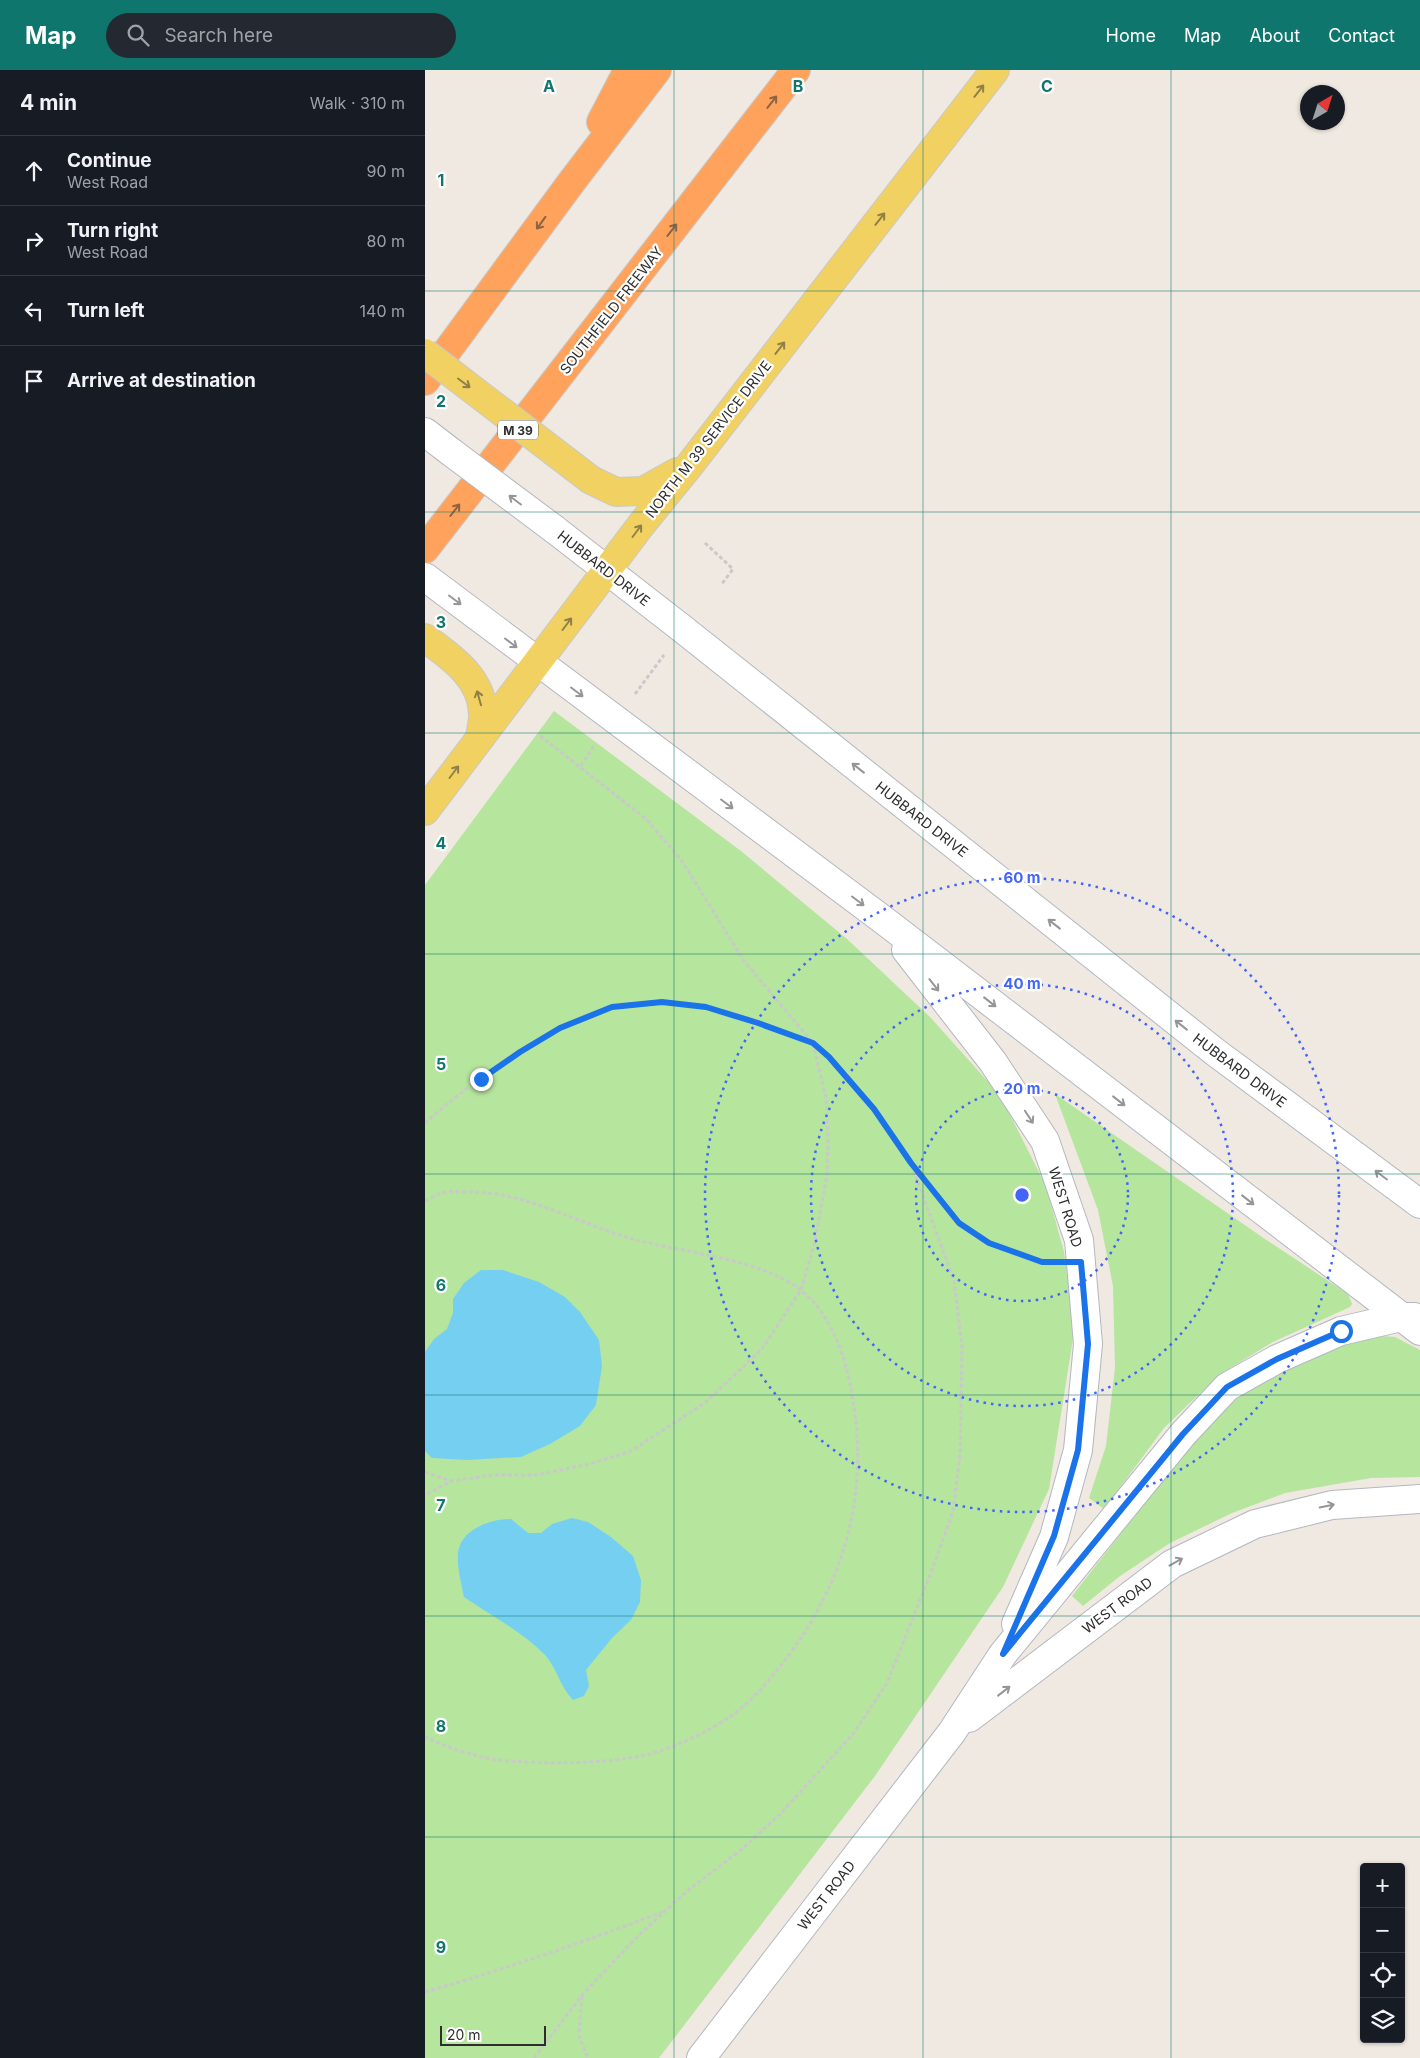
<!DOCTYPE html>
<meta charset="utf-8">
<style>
:root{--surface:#171b24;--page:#242831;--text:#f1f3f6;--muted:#9ea1a6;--line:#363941;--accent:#0f766e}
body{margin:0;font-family:Inter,sans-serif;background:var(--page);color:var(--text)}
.controls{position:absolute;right:15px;bottom:15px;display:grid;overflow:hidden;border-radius:5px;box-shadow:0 1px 4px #0004}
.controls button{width:45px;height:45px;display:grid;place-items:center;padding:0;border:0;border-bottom:1px solid var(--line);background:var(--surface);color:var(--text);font:25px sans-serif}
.compass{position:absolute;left:875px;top:15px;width:45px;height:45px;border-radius:50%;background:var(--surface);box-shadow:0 1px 4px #0004;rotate:39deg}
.scale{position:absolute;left:15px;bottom:12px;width:106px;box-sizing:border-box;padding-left:5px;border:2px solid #2e2e2e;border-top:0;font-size:14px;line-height:18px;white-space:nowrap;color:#2e2e2e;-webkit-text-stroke:4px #fff;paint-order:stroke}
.stop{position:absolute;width:15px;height:15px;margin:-11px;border:4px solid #1a73e8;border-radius:50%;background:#fff}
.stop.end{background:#1a73e8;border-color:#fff;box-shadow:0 1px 5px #0008}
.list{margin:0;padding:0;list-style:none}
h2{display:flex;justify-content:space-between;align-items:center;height:65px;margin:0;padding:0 20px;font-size:21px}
h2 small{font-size:16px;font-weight:400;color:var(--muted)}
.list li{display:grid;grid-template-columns:32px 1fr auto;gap:15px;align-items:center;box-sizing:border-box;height:70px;padding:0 20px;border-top:1px solid var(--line)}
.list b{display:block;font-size:19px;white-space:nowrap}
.list p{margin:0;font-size:16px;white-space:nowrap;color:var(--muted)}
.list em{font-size:16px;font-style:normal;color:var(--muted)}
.icon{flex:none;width:28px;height:28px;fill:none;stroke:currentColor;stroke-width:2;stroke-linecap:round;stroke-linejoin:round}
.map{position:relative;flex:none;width:995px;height:1988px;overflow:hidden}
header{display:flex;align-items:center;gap:30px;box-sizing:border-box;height:70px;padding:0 25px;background:var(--accent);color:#fff}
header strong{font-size:24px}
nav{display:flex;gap:28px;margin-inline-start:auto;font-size:18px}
.search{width:350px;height:45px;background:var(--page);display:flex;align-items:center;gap:12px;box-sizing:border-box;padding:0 18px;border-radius:28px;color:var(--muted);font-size:19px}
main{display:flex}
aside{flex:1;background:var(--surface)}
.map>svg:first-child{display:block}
.green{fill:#b6e59e}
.water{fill:#75cff0}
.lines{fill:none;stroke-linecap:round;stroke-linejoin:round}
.minor-casing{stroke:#b4b7c1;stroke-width:30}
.major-casing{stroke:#c9c9c9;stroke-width:30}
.highway-casing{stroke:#c9c9c9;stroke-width:30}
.path{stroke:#c9c9c9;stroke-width:3;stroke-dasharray:4 2.5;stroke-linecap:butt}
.minor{stroke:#fff;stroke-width:28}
.major{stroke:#f2d163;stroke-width:28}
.highway{stroke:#ffa35c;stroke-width:28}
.minor-bridge-casing{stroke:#b4b7c1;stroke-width:30;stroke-linecap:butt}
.major-bridge-casing{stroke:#c9c9c9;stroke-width:30;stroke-linecap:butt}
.minor-bridge{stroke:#fff;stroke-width:28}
.major-bridge{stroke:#f2d163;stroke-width:28}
.oneway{stroke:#908048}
.oneway2{stroke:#8c6343}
.oneway3{stroke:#969696}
.route{stroke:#1a73e8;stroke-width:6}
.grid{fill:none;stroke:#0f766e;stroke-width:1;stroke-opacity:0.55}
.ring{fill:none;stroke:#4264fb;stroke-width:2.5;stroke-dasharray:2.5 5}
.labels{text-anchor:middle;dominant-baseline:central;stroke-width:4.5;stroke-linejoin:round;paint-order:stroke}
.shield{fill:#fff;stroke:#6d6d6d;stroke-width:1}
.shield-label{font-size:12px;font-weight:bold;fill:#2e2e2e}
.street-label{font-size:14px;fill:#2e2e2e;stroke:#fff}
.grid-label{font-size:16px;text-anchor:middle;font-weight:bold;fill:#0f766e;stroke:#fff;stroke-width:4.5;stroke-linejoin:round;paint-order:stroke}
.centre{fill:#4264fb;stroke:#fff;stroke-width:2.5}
.ring-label{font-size:15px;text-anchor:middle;font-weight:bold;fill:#4264fb;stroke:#fff;stroke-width:4.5;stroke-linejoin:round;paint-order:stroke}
</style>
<header>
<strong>Map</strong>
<div class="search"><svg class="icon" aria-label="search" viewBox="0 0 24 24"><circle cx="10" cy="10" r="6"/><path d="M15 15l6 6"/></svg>Search here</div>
<nav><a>Home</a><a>Map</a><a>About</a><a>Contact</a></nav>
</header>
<main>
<aside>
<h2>4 min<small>Walk · 310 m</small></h2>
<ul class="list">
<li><svg class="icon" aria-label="ahead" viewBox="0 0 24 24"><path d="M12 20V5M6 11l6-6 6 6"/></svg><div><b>Continue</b><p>West Road</p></div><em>90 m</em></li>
<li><svg class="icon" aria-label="right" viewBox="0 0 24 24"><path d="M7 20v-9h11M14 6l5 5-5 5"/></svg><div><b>Turn right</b><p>West Road</p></div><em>80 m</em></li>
<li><svg class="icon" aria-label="left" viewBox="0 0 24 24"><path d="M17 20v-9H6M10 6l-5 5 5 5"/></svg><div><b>Turn left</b></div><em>140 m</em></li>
<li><svg class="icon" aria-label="arrive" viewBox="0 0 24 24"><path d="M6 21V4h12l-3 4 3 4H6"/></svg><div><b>Arrive at destination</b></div></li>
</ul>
</aside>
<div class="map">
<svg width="995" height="1988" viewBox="0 0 995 1988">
<rect width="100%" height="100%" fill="#efe9e1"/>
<g class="green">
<path d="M129,641L316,781L422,869L505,947L575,1025L621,1116L639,1182L650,1256L624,1419L578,1517L450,1706L234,1988H0V815Z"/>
<path d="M630,1024L837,1167L923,1224L927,1234L925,1237L848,1272L794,1305L739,1358L679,1439L664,1428L681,1376L690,1297L688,1216L673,1140Z"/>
<path d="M944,1265L970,1267L995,1280V1407L946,1408L860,1423L807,1443L745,1473L695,1506L658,1536L647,1526L777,1360L811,1328L852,1300Z"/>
</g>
<g class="water">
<path d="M56,1200H78L114,1212L140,1227L155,1242L174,1270L177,1296L171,1335L155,1356L125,1374L96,1387L42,1390L7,1388L0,1381V1282L9,1269L22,1259L28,1243V1229L39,1213Z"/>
<path d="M147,1448L163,1452L186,1467L208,1486L216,1510L215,1532L206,1550L187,1568L161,1600L164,1616L159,1626L148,1630C135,1617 132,1598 120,1585C97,1561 66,1546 39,1527C36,1513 32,1497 33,1483C36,1459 65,1449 86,1449L103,1463H116L127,1454Z"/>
</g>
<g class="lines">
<g class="minor-casing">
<g id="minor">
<path d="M0,362L26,382"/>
<path d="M129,459L259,560L790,982L995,1134"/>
<path d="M0,507L457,849L995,1261"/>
<path d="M481,880L568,992L620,1071L654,1170L663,1274L653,1380L629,1467L591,1554"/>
<path d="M544,1648L747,1494L830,1454L907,1435L995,1429"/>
<path d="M276,1988L527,1662L578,1584L758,1364L802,1317L852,1289L916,1261L976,1247H989"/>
</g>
</g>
<g class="major-casing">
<g id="major">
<path d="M166,410L191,422L218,421L252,402"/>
<path d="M0,568C26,587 58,608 58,645C58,652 56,660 55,668"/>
<path d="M0,741L216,455L264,396L570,0"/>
</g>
</g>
<g class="highway-casing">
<g id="highway">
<path d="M176,52L203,0"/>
<path d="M0,311L145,114L232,0"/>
<path d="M0,479L371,0"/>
</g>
</g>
<g class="path">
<path d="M280,473L308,499L296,515"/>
<path d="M210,624L239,585"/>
<path d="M115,666L155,697L170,674"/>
<path d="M0,1053C51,1008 120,958 186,938C209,930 256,933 280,937C317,944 353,960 388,973L401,1028L403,1068L402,1105L389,1175L376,1220L337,1279L281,1332L206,1381L168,1393L112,1405H68L27,1411L0,1425"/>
<path d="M489,1097L534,1153L564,1173L617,1192H625"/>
<path d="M0,1131C5,1129 11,1125 16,1123C24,1121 32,1122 40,1122C96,1120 148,1151 201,1167C251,1182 337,1188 377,1221C413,1251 424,1300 430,1344C441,1434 417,1514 363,1586C347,1607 331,1627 310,1643C288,1659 261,1672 235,1681C205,1691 166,1692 134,1693C113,1693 90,1692 68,1689C50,1687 17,1675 0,1667"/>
<path d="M0,1402L26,1411"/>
<path d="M0,1922C80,1899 160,1872 237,1842"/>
<path d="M157,1926L154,1966L163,1988"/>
<path d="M109,1988L157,1925L213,1866L262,1821L317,1779L357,1742L428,1664L462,1613L507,1500L528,1441L535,1385L537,1277L529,1211L486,1093L449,1039L404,987L388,973L319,891L257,791L221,749L155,697"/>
</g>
<use href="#minor" class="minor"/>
<use href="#major" class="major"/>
<use href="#highway" class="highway"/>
<g class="minor-bridge-casing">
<path id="minor-bridge" d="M26,382L129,459"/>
</g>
<g class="major-bridge-casing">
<path id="major-bridge" d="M0,283L166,410"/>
</g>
<use href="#minor-bridge" class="minor-bridge"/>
<use href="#major-bridge" class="major-bridge"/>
</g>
<defs><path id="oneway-shaft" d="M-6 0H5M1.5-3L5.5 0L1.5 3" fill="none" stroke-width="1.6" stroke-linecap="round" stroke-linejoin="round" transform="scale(1.25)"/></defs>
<g class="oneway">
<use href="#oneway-shaft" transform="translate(554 21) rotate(-52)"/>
<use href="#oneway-shaft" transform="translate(455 149) rotate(-52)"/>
<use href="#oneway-shaft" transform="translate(355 278) rotate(-52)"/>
<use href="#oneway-shaft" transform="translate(39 313) rotate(37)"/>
<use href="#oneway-shaft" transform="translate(212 461) rotate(-53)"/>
<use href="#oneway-shaft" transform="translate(142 554) rotate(-53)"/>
<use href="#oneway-shaft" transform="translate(54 628) rotate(-106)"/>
<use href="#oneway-shaft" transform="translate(29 702) rotate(-53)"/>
</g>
<g class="oneway2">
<use href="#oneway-shaft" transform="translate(347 32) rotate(-52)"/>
<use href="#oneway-shaft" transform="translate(116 153) rotate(126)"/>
<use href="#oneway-shaft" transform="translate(247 160) rotate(-52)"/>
<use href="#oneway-shaft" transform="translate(30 440) rotate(-52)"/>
</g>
<g class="oneway3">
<use href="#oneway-shaft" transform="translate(90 430) rotate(-143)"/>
<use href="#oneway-shaft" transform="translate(30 530) rotate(37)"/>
<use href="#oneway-shaft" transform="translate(86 573) rotate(37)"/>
<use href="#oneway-shaft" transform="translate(152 622) rotate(37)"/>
<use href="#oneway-shaft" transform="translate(433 698) rotate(-142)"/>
<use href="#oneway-shaft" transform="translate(302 734) rotate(37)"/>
<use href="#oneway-shaft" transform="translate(433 831) rotate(37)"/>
<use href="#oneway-shaft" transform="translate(629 854) rotate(-142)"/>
<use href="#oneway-shaft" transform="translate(509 915) rotate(52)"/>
<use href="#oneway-shaft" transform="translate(565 932) rotate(38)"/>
<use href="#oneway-shaft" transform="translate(756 955) rotate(-142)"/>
<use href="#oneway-shaft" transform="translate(694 1031) rotate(38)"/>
<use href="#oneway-shaft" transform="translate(604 1047) rotate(57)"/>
<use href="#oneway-shaft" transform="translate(956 1105) rotate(-143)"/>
<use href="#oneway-shaft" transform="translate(823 1130) rotate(38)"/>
<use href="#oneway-shaft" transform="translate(902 1436) rotate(-12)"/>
<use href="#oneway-shaft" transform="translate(751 1492) rotate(-29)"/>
<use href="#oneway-shaft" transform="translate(579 1621) rotate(-38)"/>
</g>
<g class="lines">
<path class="route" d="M56,1009L95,982L135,958L187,937L237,932L281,937L333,953L388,973L404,987L449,1039L486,1093L534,1153L564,1173L617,1192H656L663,1274L653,1380L629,1466L578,1584L758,1364L802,1317L852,1289L916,1261"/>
</g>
<path class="grid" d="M249,0V1988M498,0V1988M746,0V1988M0,221H995M0,442H995M0,663H995M0,884H995M0,1104H995M0,1325H995M0,1546H995M0,1767H995"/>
<g class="ring">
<circle cx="597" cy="1125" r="106"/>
<circle cx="597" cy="1125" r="211"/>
<circle cx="597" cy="1125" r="317"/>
</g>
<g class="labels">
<rect class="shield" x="73" y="350.5" width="40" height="19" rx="4"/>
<g class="shield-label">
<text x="93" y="360">M 39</text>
</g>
<g class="street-label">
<text transform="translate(186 240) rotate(-52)">SOUTHFIELD FREEWAY</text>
<text transform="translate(283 369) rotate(-52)">NORTH M 39 SERVICE DRIVE</text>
<text transform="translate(179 498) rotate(38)">HUBBARD DRIVE</text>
<text transform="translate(497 749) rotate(38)">HUBBARD DRIVE</text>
<text transform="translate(815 1000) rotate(37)">HUBBARD DRIVE</text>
<text transform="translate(641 1137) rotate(73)">WEST ROAD</text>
<text transform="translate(692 1535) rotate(-37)">WEST ROAD</text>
<text transform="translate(401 1825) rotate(-52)">WEST ROAD</text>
</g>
</g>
<g class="grid-label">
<text x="124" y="22">A</text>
<text x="373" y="22">B</text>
<text x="622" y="22">C</text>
<text x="16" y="116">1</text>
<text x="16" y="337">2</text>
<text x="16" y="558">3</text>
<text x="16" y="779">4</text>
<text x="16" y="1000">5</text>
<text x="16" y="1221">6</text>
<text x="16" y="1441">7</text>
<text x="16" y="1662">8</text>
<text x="16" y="1883">9</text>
</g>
<circle cx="597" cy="1125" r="8" class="centre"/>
<g class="ring-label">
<text x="597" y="813">60 m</text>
<text x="597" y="919">40 m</text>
<text x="597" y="1024">20 m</text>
</g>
</svg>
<div class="controls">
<button>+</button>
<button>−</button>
<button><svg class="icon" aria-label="locate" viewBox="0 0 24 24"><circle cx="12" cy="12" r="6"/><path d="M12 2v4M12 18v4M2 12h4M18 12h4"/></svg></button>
<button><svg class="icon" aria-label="layers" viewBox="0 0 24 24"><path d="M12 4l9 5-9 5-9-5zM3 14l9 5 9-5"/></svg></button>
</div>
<svg class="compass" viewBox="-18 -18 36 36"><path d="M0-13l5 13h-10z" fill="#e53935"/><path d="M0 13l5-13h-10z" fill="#9ea1a6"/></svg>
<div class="scale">20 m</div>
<div class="stop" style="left:916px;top:1261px"></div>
<div class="stop end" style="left:56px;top:1009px"></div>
</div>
</main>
